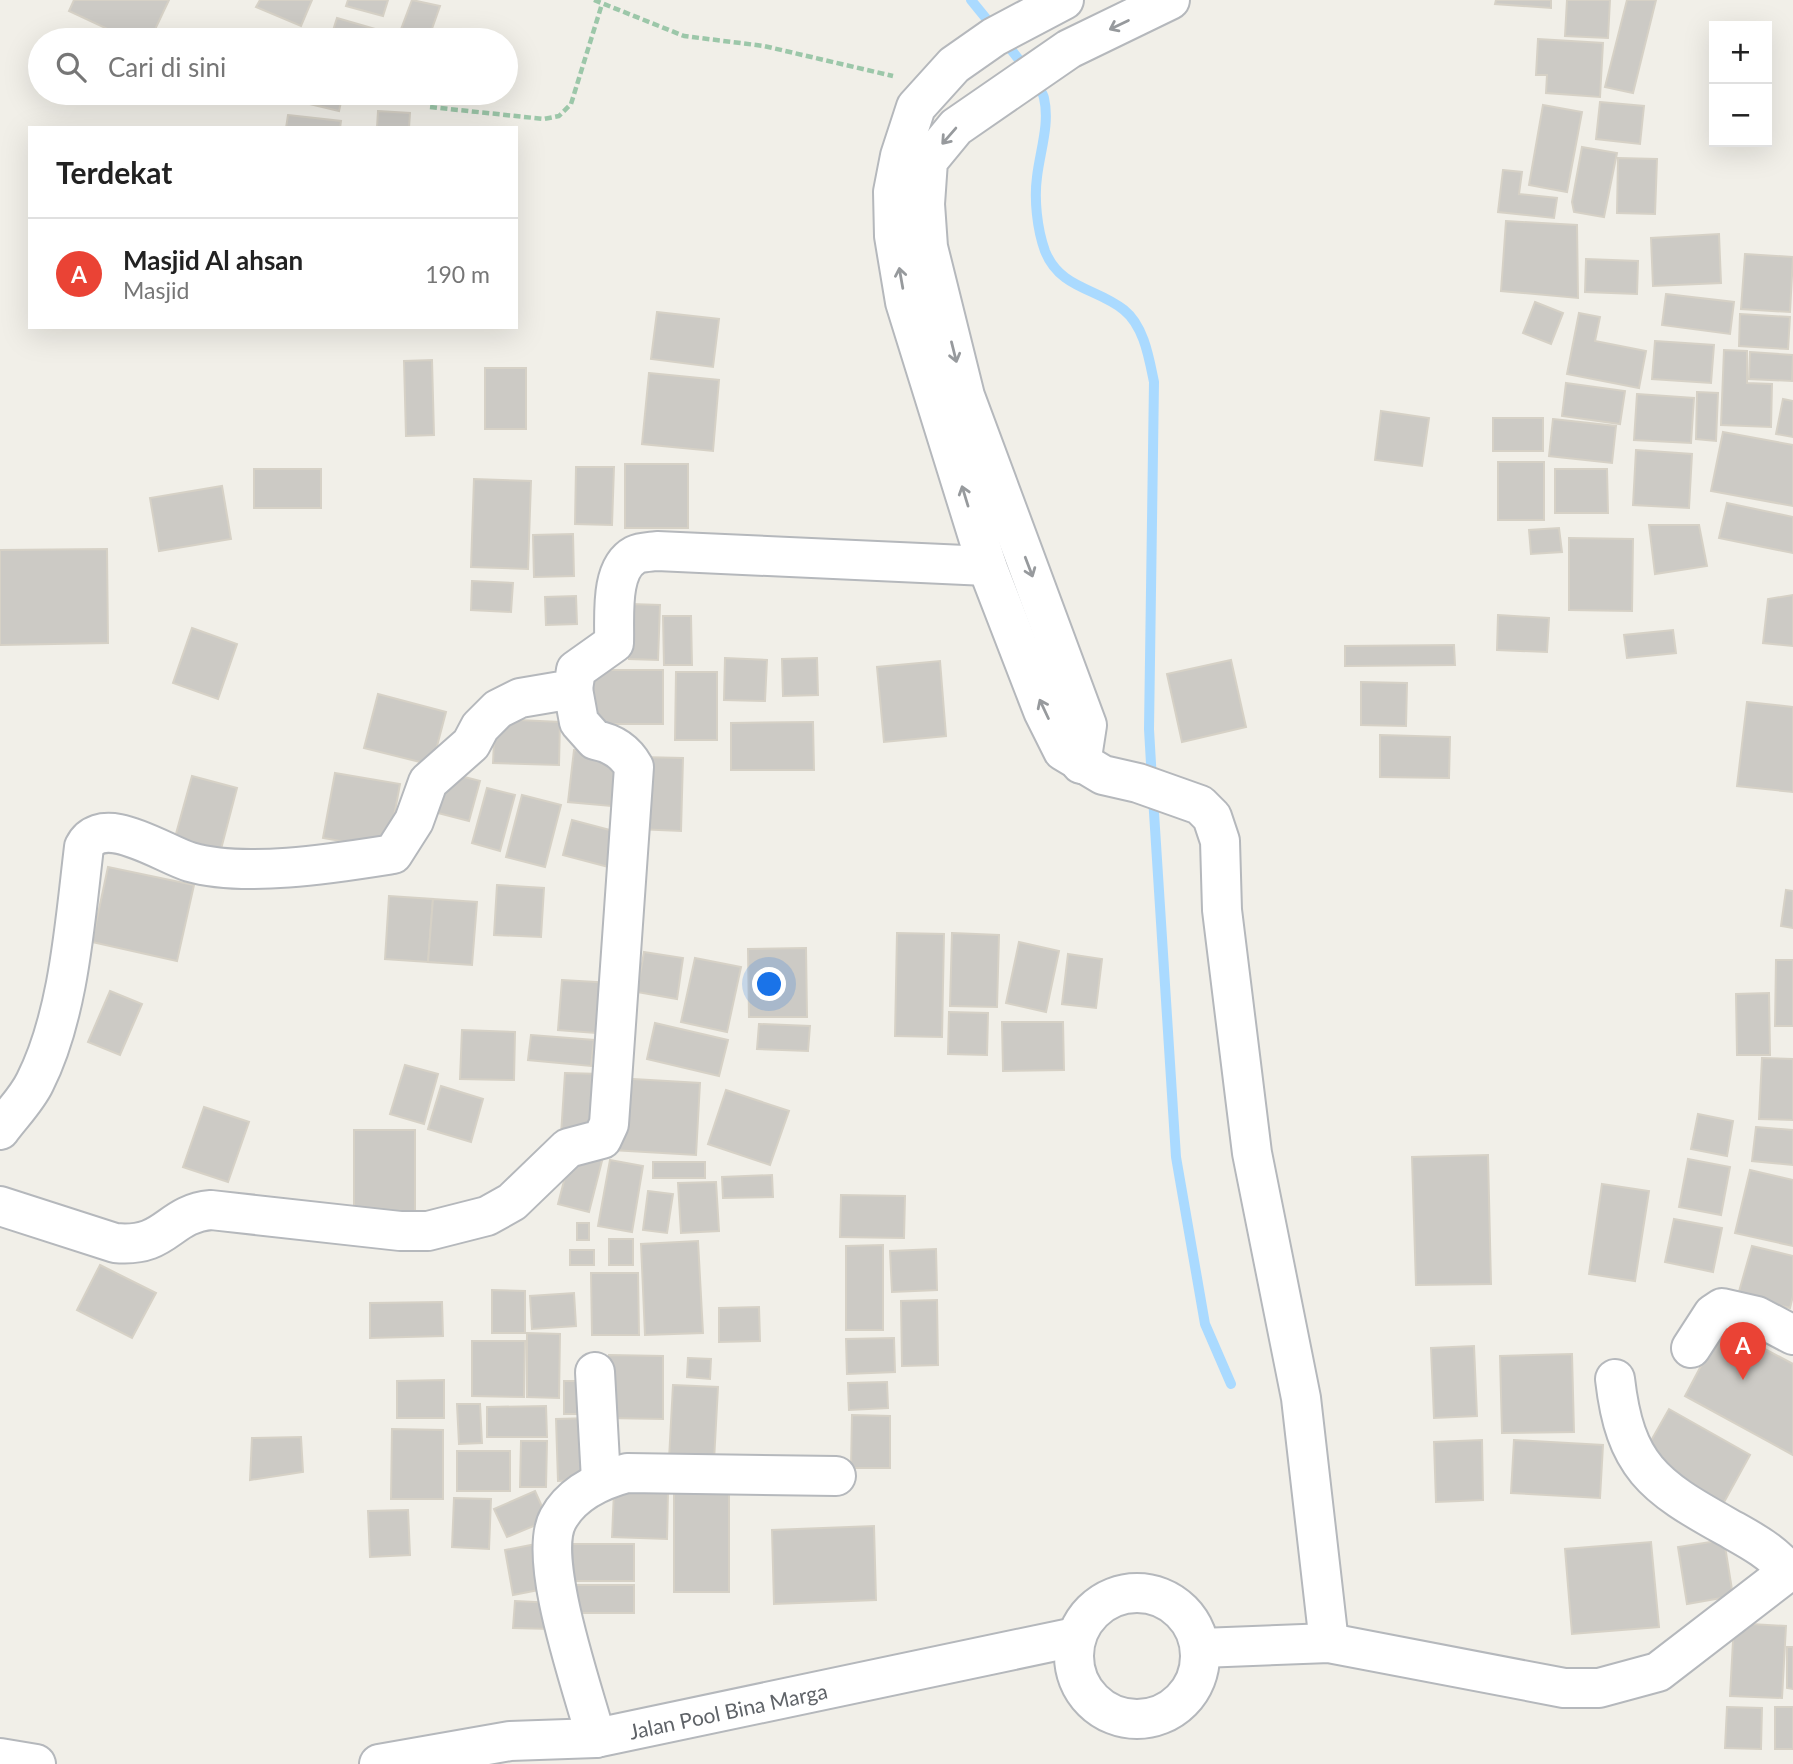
<!DOCTYPE html>
<html lang="id">
<meta charset="utf-8">
<style>
:root{--surface:#fff;--page:#f2f2f2;--text:#222;--muted:#767676;--line:#e0e0e0;--accent:#ea4335}
body{margin:0;font-family:Lato,sans-serif;background:var(--page);color:var(--text)}
.controls{position:absolute;right:21px;top:21px;display:grid;overflow:hidden;border-radius:0px;box-shadow:0 7px 28px #0002}
.controls button{width:63px;height:63px;display:grid;place-items:center;padding:0;border:0;border-bottom:2px solid var(--line);background:var(--surface);color:var(--text);font:35px sans-serif}
.you{position:absolute;left:770px;top:985px;width:24px;height:24px;margin:-18px;border:5px solid #fff;border-radius:50%;background:#1a73e8;box-shadow:0 0 0 10px #1a73e833}
.badge{display:grid;place-items:center;width:46px;height:46px;border-radius:50%;background:var(--accent);color:#fff;font-size:23px;font-weight:700}
.pin{position:absolute;translate:-50% -58px;filter:drop-shadow(0 2px 4px #0008)}
.pin::after{content:'';position:absolute;top:37px;width:24px;height:21px;background:inherit;clip-path:polygon(0 0,100% 0,50% 100%)}
.list{margin:0;padding:0;list-style:none}
h2{display:flex;justify-content:space-between;align-items:center;height:91px;margin:0;padding:0 28px;font-size:30px}
h2 small{font-size:23px;font-weight:400;color:var(--muted)}
.list li{display:grid;grid-template-columns:46px 1fr auto;gap:21px;align-items:center;box-sizing:border-box;height:112px;padding:0 28px;border-top:2px solid var(--line)}
.list b{display:block;font-size:26px;white-space:nowrap}
.list p{margin:0;font-size:23px;white-space:nowrap;color:var(--muted)}
.list em{font-size:23px;font-style:normal;color:var(--muted)}
.icon{flex:none;width:38px;height:38px;fill:none;stroke:currentColor;stroke-width:2;stroke-linecap:round;stroke-linejoin:round}
.map{position:relative;flex:none;width:1793px;height:1764px;overflow:hidden}
.search{position:absolute;background:var(--surface);box-shadow:0 7px 28px #0002;left:28px;top:28px;width:490px;height:77px;display:flex;align-items:center;gap:18px;box-sizing:border-box;padding:0 24px;border-radius:38px;color:var(--muted);font-size:26px}
.panel{position:absolute;background:var(--surface);box-shadow:0 7px 28px #0002;left:28px;top:126px;width:490px;height:203px;border-radius:0px}
.map>svg:first-child{display:block}
.lines{fill:none;stroke-linecap:round;stroke-linejoin:round}
.stream{stroke:#aadaff;stroke-width:10}
.building{fill:#cccac5;stroke:#d6d1c6;stroke-width:2}
.street-casing{stroke:#b5b8bc;stroke-width:42}
.path{stroke:#9cc7a9;stroke-width:4.5;stroke-dasharray:7 3.5;stroke-linecap:butt}
.street{stroke:#fff;stroke-width:38}
.oneway{stroke:#979a9d}
.labels{text-anchor:middle;dominant-baseline:central;stroke-width:7;stroke-linejoin:round;paint-order:stroke}
.street-label{font-size:21px;fill:#5f6368;stroke:#fff}
</style>
<div class="map">
<svg width="1793" height="1764" viewBox="0 0 1793 1764">
<rect width="100%" height="100%" fill="#f1efe8"/>
<g class="lines">
<g class="stream">
<path d="M971,0C983,15 1042,85 1044,98C1050,124 1040,151 1037,177C1034,199 1037,229 1045,251C1060,289 1097,288 1124,310C1144,326 1149,358 1154,382L1149,729L1152,781"/>
<path d="M1153,797L1176,1157L1205,1324L1231,1384"/>
</g>
</g>
<g class="building">
<path d="M74,0H169L150,40H131L69,11Z"/>
<path d="M260,0H312L301,26L256,7Z"/>
<path d="M348,0H388L383,16L346,6Z"/>
<path d="M412,0L440,6L428,40H397Z"/>
<path d="M1496,0H1551V8L1495,4Z"/>
<path d="M1567,0H1610L1608,38L1565,36Z"/>
<path d="M1627,0H1656L1633,93L1605,87Z"/>
<path d="M337,18L382,31L379,40H330Z"/>
<path d="M1538,39L1603,43L1600,97L1546,93L1547,75H1536Z"/>
<path d="M299,93H343L339,111L297,101Z"/>
<path d="M1600,102L1644,106L1640,144L1596,139Z"/>
<path d="M1543,105L1582,112L1567,192L1529,185Z"/>
<path d="M378,111L410,113L409,128H377Z"/>
<path d="M288,115L341,121L340,128H286Z"/>
<path d="M1582,147L1617,153L1604,217L1574,212L1572,202Z"/>
<path d="M1618,158L1657,159L1655,214L1617,213Z"/>
<path d="M1503,170L1522,172L1519,194L1557,198L1554,218L1498,212Z"/>
<path d="M1506,221L1577,225L1578,298L1501,291Z"/>
<path d="M1719,234L1721,283L1653,286L1651,238Z"/>
<path d="M1745,254L1793,257L1790,312L1741,309Z"/>
<path d="M1586,259L1638,261L1637,294L1585,292Z"/>
<path d="M1666,294L1734,302L1730,334L1662,325Z"/>
<path d="M1535,302L1563,313L1551,344L1523,333Z"/>
<path d="M657,312L719,319L713,367L651,359Z"/>
<path d="M1579,313L1600,317L1595,341L1646,351L1639,388L1567,374Z"/>
<path d="M1740,314L1790,317L1788,349L1739,346Z"/>
<path d="M1655,341L1714,345L1711,383L1652,379Z"/>
<path d="M1724,350L1747,351V383L1772,384L1771,427L1721,425Z"/>
<path d="M1750,352L1793,355L1792,381L1749,379Z"/>
<path d="M432,360L434,435L406,436L404,361Z"/>
<rect x="485" y="368" width="41" height="61"/>
<path d="M649,373L719,380L713,451L642,444Z"/>
<path d="M1566,383L1625,391L1620,424L1562,416Z"/>
<path d="M1697,392L1718,393L1716,441L1696,439Z"/>
<path d="M1637,394L1694,398L1691,443L1634,440Z"/>
<path d="M1783,399L1793,401V437L1776,434Z"/>
<path d="M1381,411L1429,418L1422,466L1375,460Z"/>
<rect x="1493" y="418" width="50" height="33"/>
<path d="M1553,419L1616,426L1612,463L1549,456Z"/>
<path d="M1723,432L1793,445V506L1711,491Z"/>
<path d="M1636,450L1692,454L1689,508L1633,505Z"/>
<rect x="1498" y="462" width="46" height="58"/>
<rect x="625" y="464" width="63" height="64"/>
<path d="M576,467H614L612,525L575,524Z"/>
<rect x="254" y="469" width="67" height="39"/>
<path d="M1555,469H1607L1608,513H1555Z"/>
<path d="M474,479L531,481L528,569L471,567Z"/>
<path d="M222,486L231,539L159,551L150,498Z"/>
<path d="M1727,503L1793,517V553L1719,538Z"/>
<path d="M1649,525H1699L1707,566L1655,574Z"/>
<path d="M1559,528L1562,552L1531,554L1529,530Z"/>
<path d="M573,534L574,576L534,577L533,535Z"/>
<path d="M1569,538L1633,539L1632,611L1569,610Z"/>
<path d="M107,549L108,643L0,645V550Z"/>
<path d="M472,581L513,583L511,612L471,610Z"/>
<path d="M1793,595V646L1763,643L1768,599Z"/>
<path d="M576,596L577,624L546,625L545,597Z"/>
<path d="M630,604L660,605L658,660L629,659Z"/>
<path d="M1498,615L1549,618L1547,652L1497,650Z"/>
<path d="M663,616H691L692,665H664Z"/>
<path d="M192,628L237,644L218,699L173,683Z"/>
<path d="M1673,630L1676,653L1627,658L1624,635Z"/>
<path d="M1454,645L1455,665L1345,666V646Z"/>
<path d="M725,658L767,660L765,701L724,700Z"/>
<path d="M817,658L818,695L783,696L782,659Z"/>
<path d="M1231,660L1246,727L1182,742L1167,674Z"/>
<path d="M940,661L946,736L884,742L877,667Z"/>
<rect x="585" y="670" width="78" height="54"/>
<path d="M676,672H717V740H675Z"/>
<path d="M1361,682L1407,683L1406,726L1361,725Z"/>
<path d="M378,694L446,712L432,765L364,748Z"/>
<path d="M1747,702L1793,707V792L1737,786Z"/>
<path d="M495,719L560,722L559,765L493,763Z"/>
<path d="M813,722L814,770H731V723Z"/>
<path d="M1380,735L1450,737L1449,778L1380,777Z"/>
<path d="M574,750L617,755L611,806L568,802Z"/>
<path d="M640,757L683,758L681,831L637,829Z"/>
<path d="M335,773L400,784L388,849L323,838Z"/>
<path d="M449,773L480,781L469,821L438,813Z"/>
<path d="M192,776L237,788L220,853L174,841Z"/>
<path d="M487,788L515,795L500,851L472,843Z"/>
<path d="M522,795L561,805L545,867L506,857Z"/>
<path d="M572,820L625,834L616,869L563,855Z"/>
<path d="M108,867L194,885L177,961L92,942Z"/>
<path d="M497,885L544,888L541,937L494,935Z"/>
<path d="M1786,890L1793,891V928L1781,926Z"/>
<path d="M389,896L433,899L428,962L385,959Z"/>
<path d="M433,899L477,902L472,965L428,962Z"/>
<path d="M897,933L944,934L942,1037L895,1036Z"/>
<path d="M952,933L999,935L997,1007L950,1006Z"/>
<path d="M1019,942L1059,951L1046,1012L1006,1003Z"/>
<path d="M806,948L807,1017H749L748,949Z"/>
<path d="M644,952L683,958L677,999L637,992Z"/>
<path d="M1068,954L1102,959L1096,1008L1062,1004Z"/>
<path d="M695,958L741,967L727,1032L681,1022Z"/>
<path d="M1776,960H1793V1026H1775Z"/>
<path d="M562,980L612,983L609,1034L558,1030Z"/>
<path d="M110,991L142,1004L120,1055L88,1042Z"/>
<path d="M1769,993L1770,1055H1737L1736,994Z"/>
<path d="M949,1012L988,1013L987,1055L948,1054Z"/>
<path d="M1002,1022H1063L1064,1070L1003,1071Z"/>
<path d="M655,1023L728,1040L719,1076L647,1059Z"/>
<path d="M759,1024L810,1026L808,1051L757,1049Z"/>
<path d="M462,1030L515,1032L514,1080L460,1079Z"/>
<path d="M531,1035L594,1040L591,1066L528,1060Z"/>
<path d="M1762,1058L1793,1059V1120L1759,1119Z"/>
<path d="M405,1065L438,1074L424,1124L390,1114Z"/>
<path d="M565,1073L602,1074L599,1137L561,1135Z"/>
<path d="M616,1078L700,1083L696,1155L612,1150Z"/>
<path d="M441,1086L483,1099L471,1142L428,1129Z"/>
<path d="M726,1090L789,1111L770,1165L708,1144Z"/>
<path d="M204,1107L249,1122L228,1182L183,1167Z"/>
<path d="M1698,1114L1733,1121L1727,1156L1691,1149Z"/>
<path d="M1756,1127L1793,1130V1165L1752,1161Z"/>
<rect x="354" y="1130" width="61" height="83"/>
<path d="M572,1150L603,1157L589,1212L558,1204Z"/>
<path d="M1488,1155L1491,1284L1416,1285L1412,1157Z"/>
<path d="M1688,1159L1730,1167L1721,1215L1679,1207Z"/>
<path d="M610,1160L643,1166L632,1232L598,1226Z"/>
<rect x="653" y="1162" width="52" height="16"/>
<path d="M1750,1170L1793,1180V1246L1735,1233Z"/>
<path d="M772,1175L773,1197L723,1198L722,1177Z"/>
<path d="M716,1182L719,1231L681,1233L678,1183Z"/>
<path d="M1602,1184L1649,1191L1635,1281L1589,1274Z"/>
<path d="M648,1191L673,1194L667,1233L643,1230Z"/>
<path d="M841,1195L905,1196L904,1238L840,1237Z"/>
<path d="M1674,1219L1722,1228L1713,1272L1665,1262Z"/>
<rect x="577" y="1223" width="12" height="17"/>
<rect x="609" y="1239" width="24" height="26"/>
<path d="M698,1241L703,1333L645,1335L641,1244Z"/>
<path d="M883,1245V1330H846V1246Z"/>
<path d="M1752,1246L1793,1256V1296L1790,1308L1738,1295Z"/>
<path d="M936,1249L937,1290L892,1292L890,1251Z"/>
<rect x="570" y="1250" width="24" height="15"/>
<path d="M100,1265L156,1293L132,1338L77,1310Z"/>
<path d="M591,1273H638L639,1335H592Z"/>
<path d="M492,1290L525,1291V1333H492Z"/>
<path d="M574,1293L576,1326L532,1329L530,1296Z"/>
<path d="M937,1300L938,1365L902,1366L901,1301Z"/>
<path d="M442,1302L443,1336L370,1338V1303Z"/>
<path d="M759,1307L760,1341L719,1342V1308Z"/>
<path d="M1722,1326L1793,1364V1455L1685,1396Z"/>
<path d="M527,1333L560,1334L559,1398L527,1397Z"/>
<path d="M894,1338L895,1372L847,1374L846,1339Z"/>
<path d="M472,1341H525L524,1397L472,1396Z"/>
<path d="M1474,1346L1477,1416L1434,1418L1431,1348Z"/>
<path d="M1572,1354L1574,1432L1502,1433L1500,1356Z"/>
<path d="M609,1355L663,1356V1419L607,1418Z"/>
<path d="M688,1358L711,1359L710,1379L687,1377Z"/>
<path d="M444,1380V1418H397V1381Z"/>
<rect x="564" y="1381" width="23" height="33"/>
<path d="M887,1382L888,1408L849,1410L848,1383Z"/>
<path d="M673,1385L718,1387L714,1461L669,1459Z"/>
<path d="M457,1404H480L482,1443L459,1444Z"/>
<path d="M546,1406L547,1437H487V1407Z"/>
<path d="M1669,1409L1750,1455L1722,1506L1640,1460Z"/>
<path d="M852,1415L890,1416V1468H851Z"/>
<path d="M591,1418L593,1479L558,1481L556,1419Z"/>
<path d="M392,1429L443,1430V1499H391Z"/>
<path d="M301,1437L303,1472L250,1480L252,1438Z"/>
<path d="M1482,1440L1483,1500L1436,1502L1434,1442Z"/>
<path d="M1514,1440L1603,1445L1600,1498L1511,1493Z"/>
<path d="M521,1441H547L546,1487H520Z"/>
<rect x="457" y="1451" width="53" height="40"/>
<rect x="674" y="1487" width="55" height="105"/>
<path d="M535,1491L548,1520L507,1537L494,1509Z"/>
<path d="M614,1491L668,1492L667,1539L612,1537Z"/>
<path d="M454,1498L491,1499L489,1549L452,1547Z"/>
<path d="M408,1510L410,1555L370,1557L368,1511Z"/>
<path d="M874,1526L876,1600L774,1604L772,1530Z"/>
<path d="M1724,1540L1733,1596L1687,1604L1678,1547Z"/>
<path d="M1651,1542L1659,1627L1572,1634L1565,1549Z"/>
<path d="M541,1543L549,1588L513,1595L505,1550Z"/>
<rect x="569" y="1544" width="65" height="37"/>
<rect x="569" y="1585" width="65" height="28"/>
<path d="M515,1601L554,1603L552,1629L513,1628Z"/>
<path d="M1734,1623L1786,1626L1782,1698L1730,1696Z"/>
<path d="M1787,1647H1793V1689L1787,1688Z"/>
<path d="M1727,1707L1762,1708L1761,1749L1725,1748Z"/>
<rect x="1775" y="1707" width="18" height="42"/>
</g>
<g class="lines">
<g class="street-casing">
<g id="street">
<path d="M1064,0L994,37L954,65L916,107L900,156L893,192L894,236L905,302L987,566L1043,711L1063,751L1103,775L1138,783L1200,805L1212,817L1220,841L1222,910L1252,1153L1301,1398L1329,1643"/>
<path d="M1081,764L1087,725L965,396L928,247L925,204L928,161L956,127L1069,49L1170,0"/>
<path d="M0,1130C11,1115 27,1099 35,1082C69,1015 75,921 84,847C102,811 163,854 190,862C245,878 336,863 393,854L414,821L428,782L471,744L480,727L498,709L520,698L573,689L576,670L614,643C615,618 609,569 635,555C641,552 650,552 657,551L987,566"/>
<path d="M0,1206L115,1243C168,1248 167,1214 211,1210L400,1231H428L487,1216L512,1202L568,1148L602,1139L609,1124L634,767C625,751 612,743 595,740L579,722L573,689"/>
<path d="M1691,1348L1713,1314L1722,1308L1757,1316L1793,1335"/>
<path d="M595,1372L601,1480"/>
<path d="M1615,1379C1625,1466 1653,1486 1727,1527C1750,1540 1770,1550 1787,1570"/>
<circle cx="1137" cy="1656" r="63"/>
<path d="M1201,1648L1329,1643L1564,1688H1599L1658,1672L1793,1568"/>
<path d="M596,1738C584,1692 536,1558 558,1519C572,1493 601,1480 627,1473L836,1476"/>
<path d="M0,1758L36,1764"/>
<path id="s1" d="M379,1764L510,1741L596,1738L1075,1637"/>
</g>
</g>
<g class="path">
<path d="M594,0L684,36L764,46L893,76"/>
<path d="M430,107L544,119L559,116L571,104L602,4"/>
</g>
<use href="#street" class="street"/>
</g>
<defs><path id="oneway-shaft" d="M-6 0H5M1.5-3L5.5 0L1.5 3" fill="none" stroke-width="1.6" stroke-linecap="round" stroke-linejoin="round" transform="scale(1.75)"/></defs>
<g class="oneway">
<use href="#oneway-shaft" transform="translate(1119 25) rotate(154)"/>
<use href="#oneway-shaft" transform="translate(949 136) rotate(131)"/>
<use href="#oneway-shaft" transform="translate(901 278) rotate(-100)"/>
<use href="#oneway-shaft" transform="translate(954 352) rotate(76)"/>
<use href="#oneway-shaft" transform="translate(965 496) rotate(-107)"/>
<use href="#oneway-shaft" transform="translate(1029 567) rotate(69)"/>
<use href="#oneway-shaft" transform="translate(1044 709) rotate(-115)"/>
</g>
<g class="labels">
<g class="street-label">
<text stroke="none"><textPath href="#s1" startOffset="354">Jalan Pool Bina Marga</textPath></text>
</g>
</g>
</svg>
<div class="controls">
<button>+</button>
<button>−</button>
</div>
<div class="you"></div>
<div class="pin badge" style="left:1743px;top:1380px">A</div>
<div class="search"><svg class="icon" aria-label="search" viewBox="0 0 24 24"><circle cx="10" cy="10" r="6"/><path d="M15 15l6 6"/></svg>Cari di sini</div>
<section class="panel">
<h2>Terdekat<small></small></h2>
<ul class="list">
<li><span class="badge">A</span><div><b>Masjid Al ahsan</b><p>Masjid</p></div><em>190 m</em></li>
</ul>
</section>
</div>
